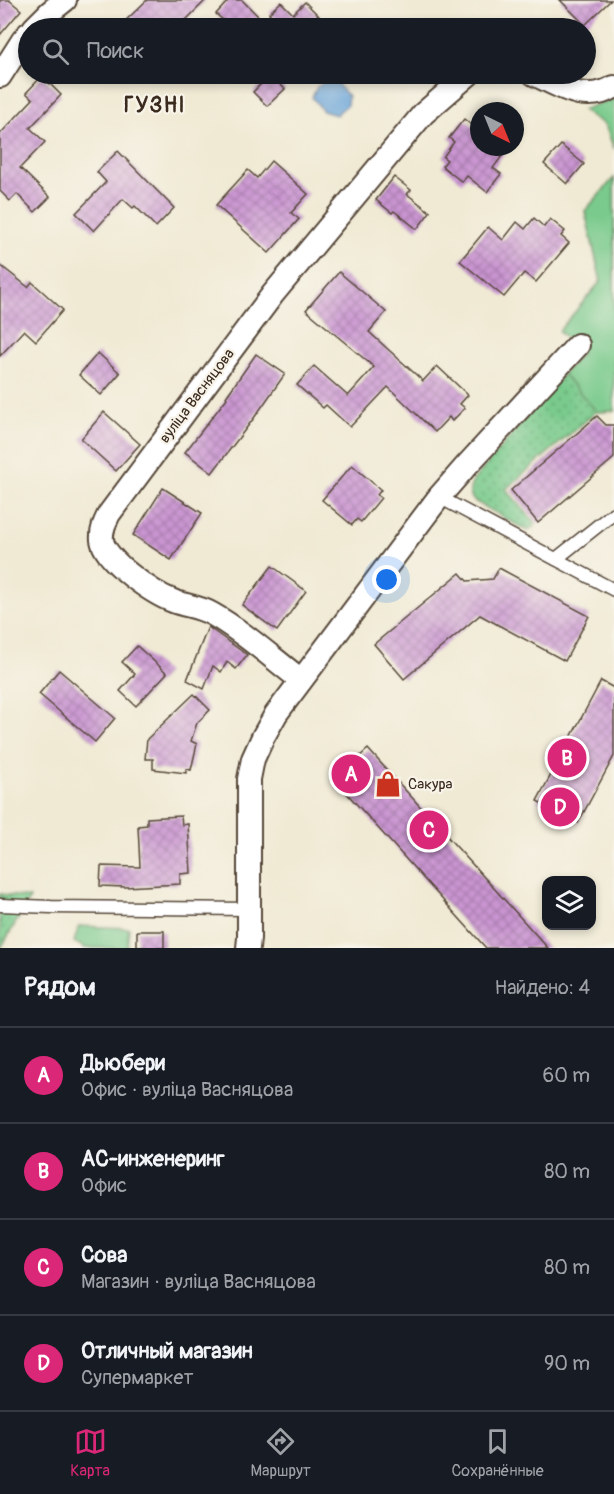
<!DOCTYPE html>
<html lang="ru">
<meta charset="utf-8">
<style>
:root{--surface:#171b24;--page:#242831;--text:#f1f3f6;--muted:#9ea1a6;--line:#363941;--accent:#db2777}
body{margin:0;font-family:Pangolin,sans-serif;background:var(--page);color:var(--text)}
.controls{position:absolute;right:18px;bottom:18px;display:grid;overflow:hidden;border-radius:12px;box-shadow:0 3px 9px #0003}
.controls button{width:54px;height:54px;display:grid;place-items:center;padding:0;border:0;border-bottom:2px solid var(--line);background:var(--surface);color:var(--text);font:30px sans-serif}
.compass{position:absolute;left:470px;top:102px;width:54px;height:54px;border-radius:50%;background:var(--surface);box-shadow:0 3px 9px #0003;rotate:137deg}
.you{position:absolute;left:387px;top:580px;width:21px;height:21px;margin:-15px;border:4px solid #fff;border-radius:50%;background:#1a73e8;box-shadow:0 0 0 9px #1a73e833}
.badge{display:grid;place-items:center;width:39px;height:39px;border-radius:50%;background:var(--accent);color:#fff;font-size:20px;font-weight:700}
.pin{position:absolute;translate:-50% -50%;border:3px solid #fff;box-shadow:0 2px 6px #0006}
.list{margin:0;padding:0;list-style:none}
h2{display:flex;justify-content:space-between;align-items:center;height:78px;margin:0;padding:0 24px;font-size:26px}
h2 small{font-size:20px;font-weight:400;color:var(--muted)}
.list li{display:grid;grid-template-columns:39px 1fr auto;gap:18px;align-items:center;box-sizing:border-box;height:96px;padding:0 24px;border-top:2px solid var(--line)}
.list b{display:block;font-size:22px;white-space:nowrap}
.list p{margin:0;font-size:20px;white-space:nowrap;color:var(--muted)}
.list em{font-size:20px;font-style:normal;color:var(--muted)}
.icon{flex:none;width:33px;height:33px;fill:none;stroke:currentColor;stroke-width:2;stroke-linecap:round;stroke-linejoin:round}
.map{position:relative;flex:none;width:614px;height:948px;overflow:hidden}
.search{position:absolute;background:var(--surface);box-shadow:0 3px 9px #0003;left:18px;right:18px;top:18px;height:66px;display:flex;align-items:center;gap:15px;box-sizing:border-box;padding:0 21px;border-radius:33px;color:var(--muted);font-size:22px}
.sheet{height:462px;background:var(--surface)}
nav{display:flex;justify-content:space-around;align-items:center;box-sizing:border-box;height:84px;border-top:2px solid var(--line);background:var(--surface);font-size:16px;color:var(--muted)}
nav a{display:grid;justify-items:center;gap:3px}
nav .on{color:var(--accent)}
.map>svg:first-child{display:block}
.grass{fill:url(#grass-dots);stroke:#5a7a55;stroke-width:1.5}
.park{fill:#79ca8c;stroke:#5a7a55;stroke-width:1.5}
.water{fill:#67a3d8;stroke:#51667b;stroke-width:1.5}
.building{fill:url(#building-cross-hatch)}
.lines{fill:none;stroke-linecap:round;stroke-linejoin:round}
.lane-casing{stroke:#564739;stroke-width:15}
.street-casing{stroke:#564739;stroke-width:26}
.lane{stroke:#fff;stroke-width:12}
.street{stroke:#fff;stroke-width:22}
.labels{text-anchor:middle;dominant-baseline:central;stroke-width:4.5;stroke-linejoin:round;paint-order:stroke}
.street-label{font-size:15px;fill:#3b2a1e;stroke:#f7f3e8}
.poi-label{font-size:15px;fill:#3b2a1e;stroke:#f7f3e8;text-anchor:start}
.district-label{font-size:21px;font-weight:bold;letter-spacing:1.5px;fill:#3b2a1e;stroke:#f7f3e8}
</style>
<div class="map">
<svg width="614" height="948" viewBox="0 0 614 948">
<defs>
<pattern id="grass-dots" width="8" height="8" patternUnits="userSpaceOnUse" patternTransform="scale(1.5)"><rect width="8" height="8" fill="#79ca8c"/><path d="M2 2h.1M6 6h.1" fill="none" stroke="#64a472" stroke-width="1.8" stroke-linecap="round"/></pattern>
<pattern id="building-cross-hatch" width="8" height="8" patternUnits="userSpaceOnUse" patternTransform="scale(1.5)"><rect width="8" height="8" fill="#ca95d2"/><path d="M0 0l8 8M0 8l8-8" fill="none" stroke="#a57aaa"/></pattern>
</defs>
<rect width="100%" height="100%" fill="#f7f3e8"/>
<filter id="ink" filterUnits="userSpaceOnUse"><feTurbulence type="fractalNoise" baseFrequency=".0167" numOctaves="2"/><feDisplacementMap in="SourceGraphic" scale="12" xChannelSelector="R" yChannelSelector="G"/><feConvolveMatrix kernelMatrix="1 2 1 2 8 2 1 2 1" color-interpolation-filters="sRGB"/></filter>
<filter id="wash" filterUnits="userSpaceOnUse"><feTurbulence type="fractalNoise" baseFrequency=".008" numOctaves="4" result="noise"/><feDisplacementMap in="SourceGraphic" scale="24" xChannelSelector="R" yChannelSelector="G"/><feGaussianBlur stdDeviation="1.35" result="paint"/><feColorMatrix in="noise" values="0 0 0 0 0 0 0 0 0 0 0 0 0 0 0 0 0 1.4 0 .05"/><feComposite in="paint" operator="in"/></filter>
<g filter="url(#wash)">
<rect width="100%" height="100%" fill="#f0ead4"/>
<g class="grass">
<path d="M614,178V411L596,412L506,489L536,524L528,531L474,501C467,493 470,486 475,478L582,352L559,331L601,281L585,211Z"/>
<path d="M0,894L30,898L1,948H0Z"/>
</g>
<g class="park">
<path d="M614,98V149L605,125L582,110Z"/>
<path d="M614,178V411L597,412L563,374L582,353L559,331L601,281L585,211Z"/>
<path d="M79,926L129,928L127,948H85L74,942Z"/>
</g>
<path class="water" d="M328,79L336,82L348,96L347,105L336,115L323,111L312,97L317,87Z"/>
<g id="blocks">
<g class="building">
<path d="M0,0H9L21,10L0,35Z"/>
<path d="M147,0H206L178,28H118Z"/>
<path d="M229,0H242L259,17L248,28H232L216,14Z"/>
<path d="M560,0H611L585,25Z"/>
<path d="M281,2L293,14L305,2L319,16L309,28H279L282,26L269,13Z"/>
<path d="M270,75L285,89L267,106L253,92Z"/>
<path d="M42,76L61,95L30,128L45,142L20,168L50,197L35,212L17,194L10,201L0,191V134L33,99L26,93Z"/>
<path d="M464,119L479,131V147H509L493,168L501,174L487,192L467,176L462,182L442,166L447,160L443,157L454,142L449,138Z"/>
<path d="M561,145L584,164L567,184L544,164Z"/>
<path d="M118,151L174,208L156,227L135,206L133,208L123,199L94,231L76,213L106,182L97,172Z"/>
<path d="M271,161L308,194L291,213L299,219L269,253L216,205L248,170L257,178Z"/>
<path d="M394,177L411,190L407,194L430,212L417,229L394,211L392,213L376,200Z"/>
<path d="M534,218L544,227L550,219L565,231L561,236L569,243L536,282L524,273L504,297L460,261L488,227L503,240L517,222L525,229Z"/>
<path d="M0,265L28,287L32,282L63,310L36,341L24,330L0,356Z"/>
<path d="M339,272L386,312L369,332L423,381L437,366L468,395L460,404L465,408L452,421L449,417L435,432L388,387L350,427L326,405L323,408L297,385L314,366L348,396L374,367L306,310Z"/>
<path d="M98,353L120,373L101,395L79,375Z"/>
<path d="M256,354L285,374L254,418L212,473L185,452L227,398L226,397Z"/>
<path d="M104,412L140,444L116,471L81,439Z"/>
<path d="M597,416L606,425H614V458L538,523L511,490Z"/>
<path d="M352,465L381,490L377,495L381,498L361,522L357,519L352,525L322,500Z"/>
<path d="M163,488L202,513L171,560L133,535Z"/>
<path d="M272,566L306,591L277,631L242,605Z"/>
<path d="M499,568L589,616L565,661L480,615L404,679L374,644L460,573L467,581L493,579Z"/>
<path d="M208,627L247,655L236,669L227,662L221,672L213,666L204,689L187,680Z"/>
<path d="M137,646L167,673L136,706L120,691L135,674L122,662Z"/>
<path d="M59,670L115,718L95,742L39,694Z"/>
<path d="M601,681L614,688V756L578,823L537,801Z"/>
<path d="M194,694L210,710L197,723L191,741L197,744L191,770L186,769V773L153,769V759H145L147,739Z"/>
<path d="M368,749L548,948H486L334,779Z"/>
<path d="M181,816L182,825L188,824L191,873L180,874V884L125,887L100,886L101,866L140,867L138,826L147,825V818Z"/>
<path d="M137,931H164V948L137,947Z"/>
</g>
</g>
</g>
<g filter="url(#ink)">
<use href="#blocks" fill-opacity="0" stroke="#564739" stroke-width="1.5"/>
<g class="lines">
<g class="lane-casing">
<g id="lane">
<path d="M439,497L614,590"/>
<path d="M556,559L614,513"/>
<path d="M0,905L51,907L249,909"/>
</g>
</g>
<g class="street-casing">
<g id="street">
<path d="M34,28L50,12L65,0"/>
<path d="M534,74C561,87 585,104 614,87"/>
<path d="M0,76L23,40L28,34"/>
<path d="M301,680C272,658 244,632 212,614C200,607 186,606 173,601C154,594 105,561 102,540C101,530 105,522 109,514L273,294L423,114L469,74"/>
<path d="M248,948L249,938V779L253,759L263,737L276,714L439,497L467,465L578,345"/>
</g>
</g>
<use href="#lane" class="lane"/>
<use href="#street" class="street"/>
</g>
</g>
<defs>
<g id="shop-bare" transform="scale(2.07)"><path d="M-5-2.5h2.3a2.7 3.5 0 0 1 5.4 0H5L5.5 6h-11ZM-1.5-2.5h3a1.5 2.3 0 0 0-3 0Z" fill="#c8321e" stroke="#f7f3e8" stroke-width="2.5" paint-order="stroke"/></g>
</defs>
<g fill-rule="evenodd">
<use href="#shop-bare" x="388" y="784"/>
</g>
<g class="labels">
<g class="street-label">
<text transform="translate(197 396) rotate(-53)">вуліца Васняцова</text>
</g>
<g class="poi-label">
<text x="408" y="784">Сакура</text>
</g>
<g class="district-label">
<text x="155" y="105">ГУЗНІ</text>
</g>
</g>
</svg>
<div class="controls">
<button><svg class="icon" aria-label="layers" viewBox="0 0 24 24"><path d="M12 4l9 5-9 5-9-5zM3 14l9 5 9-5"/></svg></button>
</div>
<svg class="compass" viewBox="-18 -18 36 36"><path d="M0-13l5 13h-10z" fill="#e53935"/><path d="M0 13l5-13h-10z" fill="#9ea1a6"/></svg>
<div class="you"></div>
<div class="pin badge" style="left:351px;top:774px">A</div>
<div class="pin badge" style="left:567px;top:758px">B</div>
<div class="pin badge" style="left:429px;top:830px">C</div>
<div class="pin badge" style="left:560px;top:807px">D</div>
<div class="search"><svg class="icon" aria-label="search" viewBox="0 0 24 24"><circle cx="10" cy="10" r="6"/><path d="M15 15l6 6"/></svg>Поиск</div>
</div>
<section class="sheet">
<h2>Рядом<small>Найдено: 4</small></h2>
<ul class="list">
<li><span class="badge">A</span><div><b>Дьюбери</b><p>Офис · вуліца Васняцова</p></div><em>60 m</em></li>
<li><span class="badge">B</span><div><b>АС-инженеринг</b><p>Офис</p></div><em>80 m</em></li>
<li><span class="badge">C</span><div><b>Сова</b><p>Магазин · вуліца Васняцова</p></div><em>80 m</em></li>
<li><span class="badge">D</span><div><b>Отличный магазин</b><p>Супермаркет</p></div><em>90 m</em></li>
</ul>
</section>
<nav>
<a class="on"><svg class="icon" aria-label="map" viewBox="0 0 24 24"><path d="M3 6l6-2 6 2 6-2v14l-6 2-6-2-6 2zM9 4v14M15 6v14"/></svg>Карта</a>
<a><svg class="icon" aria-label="directions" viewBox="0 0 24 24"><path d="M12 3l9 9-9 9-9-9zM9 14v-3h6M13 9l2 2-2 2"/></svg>Маршрут</a>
<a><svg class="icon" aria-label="saved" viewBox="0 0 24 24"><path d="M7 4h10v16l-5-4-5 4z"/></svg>Сохранённые</a>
</nav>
